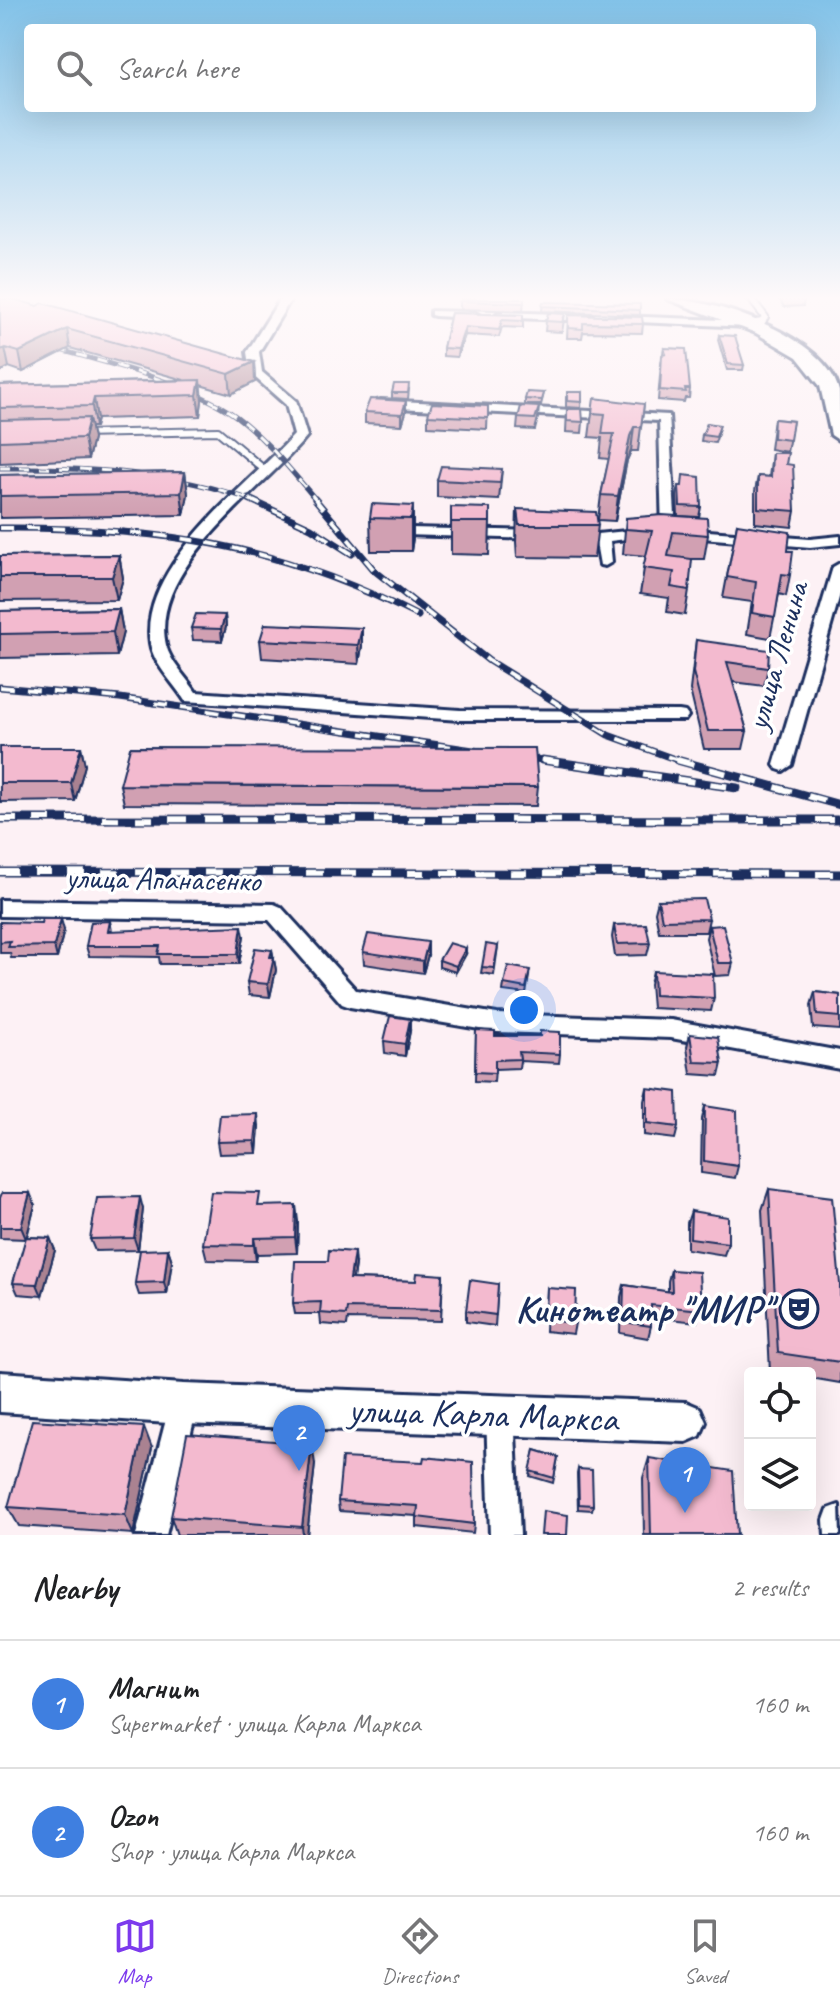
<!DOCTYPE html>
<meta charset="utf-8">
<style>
:root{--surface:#fff;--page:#f6f6f6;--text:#202124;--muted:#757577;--line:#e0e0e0;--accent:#7c3aed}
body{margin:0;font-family:Caveat,sans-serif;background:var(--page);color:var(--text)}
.controls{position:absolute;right:24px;bottom:24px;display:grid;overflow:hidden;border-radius:8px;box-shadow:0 8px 32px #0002}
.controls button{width:72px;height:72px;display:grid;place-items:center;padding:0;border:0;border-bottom:2px solid var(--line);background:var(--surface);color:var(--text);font:40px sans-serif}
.you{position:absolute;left:524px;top:1010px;width:28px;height:28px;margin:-20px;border:6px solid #fff;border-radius:50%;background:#1a73e8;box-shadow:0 0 0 12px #1a73e833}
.badge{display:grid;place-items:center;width:52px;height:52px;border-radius:50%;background:var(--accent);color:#fff;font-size:26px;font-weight:700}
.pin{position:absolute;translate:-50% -66px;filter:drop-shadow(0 2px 4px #0008)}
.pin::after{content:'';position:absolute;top:42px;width:28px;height:24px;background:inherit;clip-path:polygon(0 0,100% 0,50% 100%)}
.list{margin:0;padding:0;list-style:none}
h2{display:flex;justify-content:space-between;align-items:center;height:104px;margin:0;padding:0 32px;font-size:34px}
h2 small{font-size:26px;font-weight:400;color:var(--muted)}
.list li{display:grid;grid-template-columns:52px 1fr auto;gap:24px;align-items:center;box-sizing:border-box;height:128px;padding:0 32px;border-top:2px solid var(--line)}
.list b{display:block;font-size:30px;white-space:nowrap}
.list p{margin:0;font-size:26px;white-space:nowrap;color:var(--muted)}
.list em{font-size:26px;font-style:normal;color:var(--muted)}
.icon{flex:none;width:44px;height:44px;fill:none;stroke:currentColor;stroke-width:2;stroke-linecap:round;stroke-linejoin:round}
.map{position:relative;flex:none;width:840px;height:1535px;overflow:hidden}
.search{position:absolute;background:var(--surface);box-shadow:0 8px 32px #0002;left:24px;right:24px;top:24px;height:88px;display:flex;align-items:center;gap:20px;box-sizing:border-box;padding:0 28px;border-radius:8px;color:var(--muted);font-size:30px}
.sheet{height:360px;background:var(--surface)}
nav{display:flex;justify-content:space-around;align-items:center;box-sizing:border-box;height:112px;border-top:2px solid var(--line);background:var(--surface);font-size:22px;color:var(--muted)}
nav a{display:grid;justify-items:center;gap:4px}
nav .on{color:var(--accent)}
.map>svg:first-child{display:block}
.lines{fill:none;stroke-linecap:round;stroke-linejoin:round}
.lane-casing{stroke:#1b2f5e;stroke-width:10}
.street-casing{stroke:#1b2f5e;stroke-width:6}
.secondary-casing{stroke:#1b2f5e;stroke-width:6}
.lane{stroke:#fff;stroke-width:6}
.street{fill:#fff;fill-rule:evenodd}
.secondary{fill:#fff;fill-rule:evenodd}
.rail-far2-casing{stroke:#1b2f5e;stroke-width:5}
.rail-far1-casing{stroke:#1b2f5e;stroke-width:7}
.rail-casing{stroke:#1b2f5e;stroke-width:9}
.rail-far2{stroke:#fff;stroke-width:3;stroke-dasharray:10;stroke-linecap:butt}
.rail-far1{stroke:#fff;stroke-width:4;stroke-dasharray:13;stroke-linecap:butt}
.rail{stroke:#fff;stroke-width:6;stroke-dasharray:17;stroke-linecap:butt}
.wall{fill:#d1a0b2;stroke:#1b2f5e;stroke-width:2}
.shaded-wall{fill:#aa8291;stroke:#1b2f5e;stroke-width:2}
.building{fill:#f3bacf;stroke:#1b2f5e;stroke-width:2}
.labels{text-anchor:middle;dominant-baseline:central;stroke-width:7;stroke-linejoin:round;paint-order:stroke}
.street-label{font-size:32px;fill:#1b2f5e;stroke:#fff}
.near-poi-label{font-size:38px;font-weight:bold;fill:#1b2f5e;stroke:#fff;text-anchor:end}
.near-street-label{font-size:38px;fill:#1b2f5e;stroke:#fff}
</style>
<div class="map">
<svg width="840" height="1535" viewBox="0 0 840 1535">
<rect width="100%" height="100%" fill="#fdf1f5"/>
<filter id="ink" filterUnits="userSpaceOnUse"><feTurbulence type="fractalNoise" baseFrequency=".0125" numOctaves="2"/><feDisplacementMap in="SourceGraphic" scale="16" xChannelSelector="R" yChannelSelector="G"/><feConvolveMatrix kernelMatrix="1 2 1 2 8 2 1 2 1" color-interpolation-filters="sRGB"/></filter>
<g filter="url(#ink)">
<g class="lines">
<g class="lane-casing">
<g id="lane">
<path d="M750,324L762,322L765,317L751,299"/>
<path d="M80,434L218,431L266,471"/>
</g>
</g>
<g class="street-casing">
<g id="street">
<path d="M280,299H291L259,352L262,372L296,401L307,436C265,489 148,567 166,645C170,662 187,678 196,692L460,710L679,711L685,712L688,716L685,720H460L185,701C174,683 153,664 150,643C138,566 247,486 294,435L286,405L250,373L247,352Z"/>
<path d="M431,311L474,312L479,315L474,318L435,316L431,315Z"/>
<path d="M500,312L590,315L595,318L590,321L496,317L495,315Z"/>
<path d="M620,316L749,321L755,324L749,327L616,321V317Z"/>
<path d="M381,400L669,415L676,532L669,536L662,532L659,421L377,407V401Z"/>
<path d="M410,528L539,531L546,535L539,539L405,535V529Z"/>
<path d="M646,529L653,533L651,536L610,541L612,562L605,566L600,565L595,537L597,534Z"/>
<path d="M683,529L810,539L840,536V544L810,547L678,536L676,533Z"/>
<path d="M840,563V594L792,765L783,771L777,769L774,765L833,567Z"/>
<path d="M0,900L274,904L281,907L356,990L497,1014L671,1020L840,1051V1069L671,1038L497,1032L350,1007L342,1004L269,920L0,916Z"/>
<path d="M184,1390L194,1394L198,1404L166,1535H136L170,1404L174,1394Z"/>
<path d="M500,1399L510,1403L514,1413L520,1535H490L486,1413L490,1403Z"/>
<path d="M839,1505L840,1535H825L824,1520L828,1509Z"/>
</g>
</g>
<g class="secondary-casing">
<g id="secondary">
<path d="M667,299C715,299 827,337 839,391C840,406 840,425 840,441L831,435L820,386L797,357L756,333Z"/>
<path d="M0,1372L184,1384L686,1402L700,1408L706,1422L700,1436L686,1442L184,1424L0,1412Z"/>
</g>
</g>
<use href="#lane" class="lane"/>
<use href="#street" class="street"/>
<use href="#secondary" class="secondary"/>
<g class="rail-far2-casing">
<g id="rail-far2">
<path d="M0,334C66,353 183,377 237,417C268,441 292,472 317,501"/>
<path d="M0,468C87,467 172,471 254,501"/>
</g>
</g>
<g class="rail-far1-casing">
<g id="rail-far1">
<path d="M249,499L311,528L352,554"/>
<path d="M315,499L375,571L489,661L608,735L683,762"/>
<path d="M0,528C159,527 275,543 418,616"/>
<path d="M0,687L120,698L480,751"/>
<path d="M515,756L556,762"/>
</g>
</g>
<g class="rail-casing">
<g id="rail">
<path d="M542,760L737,788"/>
<path d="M677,760L840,805"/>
<path d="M0,819L840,820"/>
<path d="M0,872L840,874"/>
</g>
</g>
<use href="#rail-far2" class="rail-far2"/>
<use href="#rail-far1" class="rail-far1"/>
<use href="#rail" class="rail"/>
</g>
<g class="wall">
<path d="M0,299L254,362L255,382L231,394L200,385L202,401L200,416L97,419L95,427H90L93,439L88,459L0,463V385L184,380L70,348L23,372L9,367L0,372Z"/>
<path d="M524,299L523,311L460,309V301Z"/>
<path d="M779,299H804L803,306L784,307Z"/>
<path d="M543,302L640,310V315L542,311Z"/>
<path d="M451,313L523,315V328L502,327L499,337L465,335L457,357L443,356V348Z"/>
<path d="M565,314L562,332L545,331L546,321Z"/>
<path d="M568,315L643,324L642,333L583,332L582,338H567Z"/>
<path d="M719,335L744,365L743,370H727L718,340Z"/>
<path d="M664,348L690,389L689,398H685L684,402L658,400L661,364Z"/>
<path d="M409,389L408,399L392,398V393Z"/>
<path d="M582,392L581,408L566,407V397Z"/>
<path d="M544,393L541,405H525V399Z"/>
<path d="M406,401V412L402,425L365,423V412Z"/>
<path d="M644,404L638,451H631L627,460L615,521L598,520L601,495L609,459L600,458L602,438L589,437L592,413Z"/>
<path d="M488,406L487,429L428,426V415Z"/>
<path d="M539,407L538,418L535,430L517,429L518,418Z"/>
<path d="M567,409L583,422L582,433L566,432Z"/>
<path d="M774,419L793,421L787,452L770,449Z"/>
<path d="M719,431L715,443L701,441L702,435Z"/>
<path d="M772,453L795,511L792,527L755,523V491L758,476L769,477Z"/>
<path d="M502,469L499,500L437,497V480Z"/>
<path d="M185,472L188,494L184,515L0,518V475Z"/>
<path d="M679,486L701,507L699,517L678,516L677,496Z"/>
<path d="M413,506V538L411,551H371L370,518Z"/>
<path d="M451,507L490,522L489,555L451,554Z"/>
<path d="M517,509L598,525L594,558L517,557L516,542Z"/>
<path d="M626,518L708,535L704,559H690L689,590L685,615L667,612L669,598L640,594L646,556L623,554Z"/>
<path d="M737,524L788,551L790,575L786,596L779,594L770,638L747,634L752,602L723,598Z"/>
<path d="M119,555L123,578L117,600L0,601V556Z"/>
<path d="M119,609L123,632L117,656L0,658V611Z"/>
<path d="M225,615L226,627L222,641L193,640L191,628Z"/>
<path d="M362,628V646L359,664L262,658L260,640Z"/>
<path d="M696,640L768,668L764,686L733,682L747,731L743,749H704L690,690Z"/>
<path d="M0,747H81L85,765L75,801L0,802Z"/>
<path d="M120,785L538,787L536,806L124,804Z"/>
<path d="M658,900L709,919L706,932H659L655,912Z"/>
<path d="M110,921L112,931L244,936L239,964H160L159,957L89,956L86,946Z"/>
<path d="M0,922L64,930L57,958H11L10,953H0Z"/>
<path d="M614,925L650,943L647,955L615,956L612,937Z"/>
<path d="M709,926L733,963L730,975L715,976L706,938Z"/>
<path d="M498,946L494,975L481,973L482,967Z"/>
<path d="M272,950L276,970L270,997L249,995L247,982Z"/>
<path d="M363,952L428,955L423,973L364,964Z"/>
<path d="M466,954L456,972L439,967V960Z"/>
<path d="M653,971L714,998L711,1011L652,1008L650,984Z"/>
<path d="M529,976L526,994L503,991L504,984Z"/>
<path d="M815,992L840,995V1030L813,1028L811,1005Z"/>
<path d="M476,1030L560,1054L559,1063L520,1061L519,1068L495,1069L494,1082L475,1081Z"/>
<path d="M410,1031L405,1056L385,1053L384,1041Z"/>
<path d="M690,1034L722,1063L719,1076L691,1074L687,1047Z"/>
<path d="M647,1088L678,1127L675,1139L644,1135V1101Z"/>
<path d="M705,1106L738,1166L735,1178L701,1173L702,1119Z"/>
<path d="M259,1126L257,1153L219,1154L217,1142Z"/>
<path d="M769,1189L840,1284V1383L810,1378V1373L770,1372L762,1210Z"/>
<path d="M0,1198L35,1205L27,1237L50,1238L55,1250L42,1296L18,1294L13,1283L26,1239L0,1238Z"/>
<path d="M262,1206L298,1221L297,1253L257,1254L256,1261L207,1260L203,1244Z"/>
<path d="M143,1209L138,1250L95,1251L90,1239Z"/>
<path d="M691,1211L728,1243L724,1255L687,1249V1223Z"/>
<path d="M168,1249L172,1261L167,1294L139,1295L135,1283Z"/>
<path d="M355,1264L353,1279L416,1281L443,1275L441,1321L348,1319L347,1326L321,1324L320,1314H295L293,1303Z"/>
<path d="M671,1270L701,1310L697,1322L651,1317V1326L648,1338L620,1333L621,1297L624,1285L668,1292V1281Z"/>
<path d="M498,1284L495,1326L466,1322V1311Z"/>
<path d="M547,1288L575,1323L573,1334L545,1331Z"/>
<path d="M152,1448L133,1534L19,1526L8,1507Z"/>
<path d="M535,1450L558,1457L553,1483L530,1476Z"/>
<path d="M649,1458L737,1535H644L643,1478Z"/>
<path d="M423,1462L474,1524L473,1533L417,1527V1516L339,1511L338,1501Z"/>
<path d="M315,1464L307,1535H177L171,1517Z"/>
<path d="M578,1469L593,1505L592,1510L578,1509L577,1474Z"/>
</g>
<g class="shaded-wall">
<path d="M465,327V335L457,357L458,349Z"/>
<path d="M67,329L70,348L23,372L19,352Z"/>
<path d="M5,348L9,367L0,372V350Z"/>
<path d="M254,362L255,382L231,394L229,374Z"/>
<path d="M200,380L202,401L200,416L197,395Z"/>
<path d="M94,398L97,419L95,427L92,406Z"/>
<path d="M406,401V412L402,425V414Z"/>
<path d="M89,418L93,439L88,459L84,438Z"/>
<path d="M634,427L631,451L627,460L615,521L618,496L630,436Z"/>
<path d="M185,472L188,494L184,515L181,493Z"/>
<path d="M413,506V538L411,551V519Z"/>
<path d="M119,555L123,578L117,600L112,577Z"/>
<path d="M119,609L123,632L117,656L113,632Z"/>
<path d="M225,615L226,627L222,641L221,629Z"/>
<path d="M362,628V646L359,664L358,645Z"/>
<path d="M81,747L85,765L75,801L71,783Z"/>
<path d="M61,919L64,930L57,958L54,946Z"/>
<path d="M242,926L244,936L239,964L238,954Z"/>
<path d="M428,942V955L423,973V961Z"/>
<path d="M466,948V954L456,972V966Z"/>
<path d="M272,950L276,970L270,997L268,984L270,957Z"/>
<path d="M410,1019V1031L405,1056V1044Z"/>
<path d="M258,1114L259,1126L257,1153L255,1141Z"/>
<path d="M30,1193L35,1205L26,1239L21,1227Z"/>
<path d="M140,1197L143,1209L138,1250L134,1238Z"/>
<path d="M296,1205L298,1221L297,1253L295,1237Z"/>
<path d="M50,1238L55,1250L42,1296L37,1284Z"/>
<path d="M254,1238L257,1254L256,1261L254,1245Z"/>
<path d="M168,1249L172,1261L167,1294L164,1282Z"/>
<path d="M354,1252L355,1264L351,1291L350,1279Z"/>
<path d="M144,1427L152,1448L133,1534L125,1515Z"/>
<path d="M312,1444L315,1464L307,1535H303L302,1527Z"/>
</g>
<g class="building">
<path d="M0,299H13L38,306L43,303L254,362L229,374L67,329L19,352L5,348L0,350Z"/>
<path d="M462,299H524V303L460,301Z"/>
<path d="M543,302L640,304V310L542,306Z"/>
<path d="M451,313L523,315V321L502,320L499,330L465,327L458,349L443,348Z"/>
<path d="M548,313L565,314L562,322L546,321Z"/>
<path d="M568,315L642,317L643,324L583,323V329L568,328Z"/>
<path d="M719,335L735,336L744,365L728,364Z"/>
<path d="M664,348L686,349L690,389H685L686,392L660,390L662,355L666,354Z"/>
<path d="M200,380L197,395L94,398L92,406L0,408V385Z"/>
<path d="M394,384H409L408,393H392Z"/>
<path d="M527,392L544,393L542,400L525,399Z"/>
<path d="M567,392H582V402L567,401Z"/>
<path d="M594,398L644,404L641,427H634L630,436L618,496L601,495L614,434H602L605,414L592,413Z"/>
<path d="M370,399L406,401L402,414L365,412Z"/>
<path d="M432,403L488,406V418L428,415Z"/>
<path d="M521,406L539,407L535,419L518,418Z"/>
<path d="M567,409H582L583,422L567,421Z"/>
<path d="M89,418L84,438L0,441V420Z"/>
<path d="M774,419L793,421L790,440L773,438Z"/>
<path d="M707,423L720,425L716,437L702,435Z"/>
<path d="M772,453H788L786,464L793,465L795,511L758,508V476L771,477Z"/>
<path d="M441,466L502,469L500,483L437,480Z"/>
<path d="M185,472L181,493L0,496V475Z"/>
<path d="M683,475L700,477L701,507L680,506L679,486H682Z"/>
<path d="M372,504L413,506L411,519L370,518Z"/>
<path d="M451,507L490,508V522H451Z"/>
<path d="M517,509L596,512L598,525H519Z"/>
<path d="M662,515L707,518L708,535L673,532L668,556L692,559L689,590L671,587L674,572L643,568L652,531L626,529V518Z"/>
<path d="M737,524L790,532L788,551H793L790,575L782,574L775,617L752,613L756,582L727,577Z"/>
<path d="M119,555L112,577H0V556Z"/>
<path d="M119,609L113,632L0,634V611Z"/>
<path d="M196,614L225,615L221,629L191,628Z"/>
<path d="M265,624L362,628L358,645L260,640Z"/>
<path d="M696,640L769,650L768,668L727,662L747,731H708L693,672Z"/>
<path d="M0,747H81L71,783H0Z"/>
<path d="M130,747L535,748L538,787L120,785Z"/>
<path d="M704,899L709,919L662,920L658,900Z"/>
<path d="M42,919H61L54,946L8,947L10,941L0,942V922L41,923Z"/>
<path d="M110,921L108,931L242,926L238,954H158L160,946H86L91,922Z"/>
<path d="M646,924L650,943L617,944L614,925Z"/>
<path d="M723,925L733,963H718L709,926Z"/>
<path d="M368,934L428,942L423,961L363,952Z"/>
<path d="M449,943L466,948L456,966L439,960Z"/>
<path d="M486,944L498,946L494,968L482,967Z"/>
<path d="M255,948L272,950L270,957H274L268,984L247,982Z"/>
<path d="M508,966L530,970L526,988L504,984Z"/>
<path d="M653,971L713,974L714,998L654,995Z"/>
<path d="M815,992L840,995V1017L817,1015Z"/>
<path d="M390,1016L410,1019L405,1044L384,1041Z"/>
<path d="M476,1030L495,1031V1036H540V1031L560,1032V1054L519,1052L520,1059L495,1060V1073L475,1072Z"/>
<path d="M690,1034L718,1037L722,1063L694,1062Z"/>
<path d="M647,1088L677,1092L678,1127L647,1123Z"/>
<path d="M705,1106L737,1111L738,1166L704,1161Z"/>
<path d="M258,1114L255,1141L217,1142L220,1115Z"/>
<path d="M769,1189L832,1197L840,1284V1362L778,1353Z"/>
<path d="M211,1192L260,1193L258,1206L296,1205L295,1237L254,1238V1245L203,1244Z"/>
<path d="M2,1193H30L21,1227H0V1198Z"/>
<path d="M140,1197L134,1238L90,1239L97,1198Z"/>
<path d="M691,1211L728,1217V1243L690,1238Z"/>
<path d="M26,1237L50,1238L37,1284L13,1283Z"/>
<path d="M168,1249L164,1282L135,1283L140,1250Z"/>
<path d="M329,1250L354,1252L350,1279L416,1281L417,1273L443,1275L441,1310L347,1308L346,1315L320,1313L321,1302L293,1303L295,1261H328Z"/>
<path d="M671,1270L699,1272L701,1310L651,1305V1326L623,1322L624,1285L672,1292Z"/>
<path d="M470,1280L498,1284L496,1315L466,1311Z"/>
<path d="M547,1288L576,1290L575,1323L546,1320Z"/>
<path d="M32,1420L144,1427L125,1515L8,1507Z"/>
<path d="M187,1434L312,1444L302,1527L171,1517Z"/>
<path d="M535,1450L558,1457L554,1478L530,1471Z"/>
<path d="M424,1457L473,1462L474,1524L417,1517L418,1506L338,1501L342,1458L423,1462Z"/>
<path d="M649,1458L733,1471L737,1535H651Z"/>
<path d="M578,1469L592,1470L593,1505L579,1504Z"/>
<path d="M543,1511L568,1515L567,1535H541Z"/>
</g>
</g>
<linearGradient id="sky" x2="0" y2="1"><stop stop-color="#82c2e8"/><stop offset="0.58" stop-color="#fef9fa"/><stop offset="1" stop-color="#fef9fa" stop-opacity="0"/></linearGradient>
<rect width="840" height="514" fill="url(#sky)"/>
<defs>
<g id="theatre-ring" transform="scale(2)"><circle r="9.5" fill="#fff" stroke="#1b2f5e" stroke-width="1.5"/><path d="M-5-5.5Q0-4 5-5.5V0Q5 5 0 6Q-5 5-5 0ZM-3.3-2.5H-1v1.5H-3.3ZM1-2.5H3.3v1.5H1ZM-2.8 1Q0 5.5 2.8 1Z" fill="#1b2f5e"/></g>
</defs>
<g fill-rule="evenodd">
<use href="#theatre-ring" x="799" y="1309"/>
</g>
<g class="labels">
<g class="street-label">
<text transform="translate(777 656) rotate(-74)">улица Ленина</text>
<text transform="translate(163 879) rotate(1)">улица Апанасенко</text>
</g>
<g class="near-poi-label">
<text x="771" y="1309">Кинотеатр "МИР"</text>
</g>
<g class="near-street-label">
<text transform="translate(483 1414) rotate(2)">улица Карла Маркса</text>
</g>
</g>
</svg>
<div class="controls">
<button><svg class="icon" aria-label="locate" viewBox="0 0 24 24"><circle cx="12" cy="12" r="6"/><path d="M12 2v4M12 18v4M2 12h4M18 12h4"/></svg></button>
<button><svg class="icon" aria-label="layers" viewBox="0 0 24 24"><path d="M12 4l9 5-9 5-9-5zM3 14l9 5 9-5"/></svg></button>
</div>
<div class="you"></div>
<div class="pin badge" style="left:685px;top:1513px;background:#3f7fe0">1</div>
<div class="pin badge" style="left:299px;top:1471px;background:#3f7fe0">2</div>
<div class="search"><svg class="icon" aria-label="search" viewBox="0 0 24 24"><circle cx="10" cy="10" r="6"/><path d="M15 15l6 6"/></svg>Search here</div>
</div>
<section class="sheet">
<h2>Nearby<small>2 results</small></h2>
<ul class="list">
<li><span class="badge" style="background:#3f7fe0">1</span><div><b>Магнит</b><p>Supermarket · улица Карла Маркса</p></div><em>160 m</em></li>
<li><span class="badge" style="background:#3f7fe0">2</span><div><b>Ozon</b><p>Shop · улица Карла Маркса</p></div><em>160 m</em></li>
</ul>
</section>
<nav>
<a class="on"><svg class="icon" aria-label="map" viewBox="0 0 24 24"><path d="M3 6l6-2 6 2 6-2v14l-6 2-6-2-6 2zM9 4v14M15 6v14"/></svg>Map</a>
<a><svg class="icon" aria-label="directions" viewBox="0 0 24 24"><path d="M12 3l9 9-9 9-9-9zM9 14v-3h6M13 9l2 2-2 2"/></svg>Directions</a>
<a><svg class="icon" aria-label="saved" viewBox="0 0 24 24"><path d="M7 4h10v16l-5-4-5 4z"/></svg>Saved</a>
</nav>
